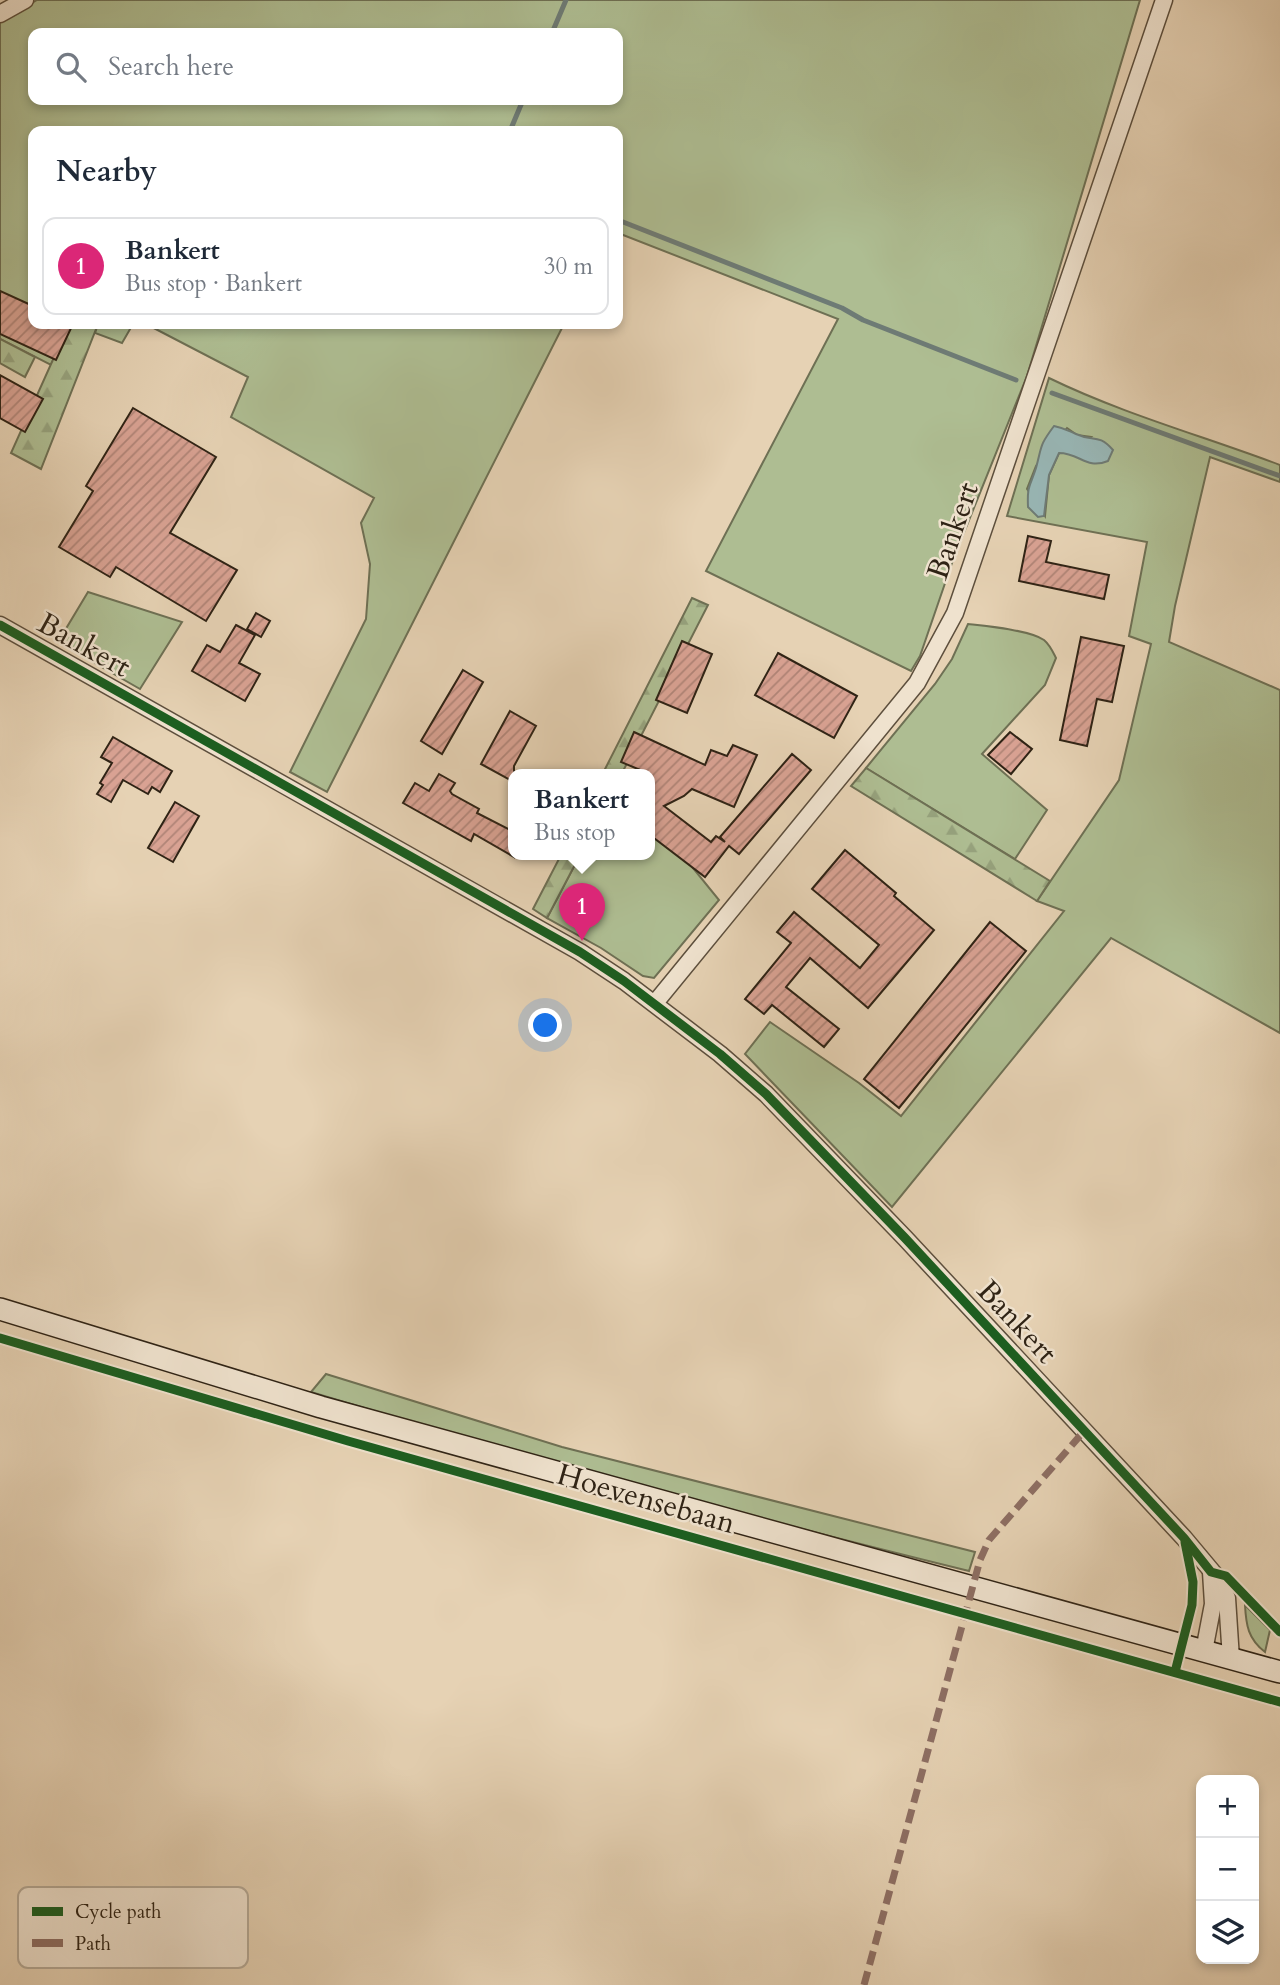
<!DOCTYPE html>
<meta charset="utf-8">
<style>
:root{--surface:#fff;--page:#f6f6f7;--text:#1f2937;--muted:#747a83;--line:#e0e1e3;--accent:#db2777}
body{margin:0;font-family:Cardo,serif;background:var(--page);color:var(--text)}
.controls{position:absolute;right:21px;bottom:21px;display:grid;overflow:hidden;border-radius:14px;box-shadow:0 4px 10px #0003}
.controls button{width:63px;height:63px;display:grid;place-items:center;padding:0;border:0;border-bottom:2px solid var(--line);background:var(--surface);color:var(--text);font:35px sans-serif}
.you{position:absolute;left:546px;top:1026px;width:24px;height:24px;margin:-18px;border:5px solid #fff;border-radius:50%;background:#1a73e8;box-shadow:0 0 0 10px #1a73e833}
.badge{display:grid;place-items:center;width:46px;height:46px;border-radius:50%;background:var(--accent);color:#fff;font-size:23px;font-weight:700}
.pin{position:absolute;translate:-50% -58px;filter:drop-shadow(0 2px 4px #0008)}
.pin::after{content:'';position:absolute;top:37px;width:24px;height:21px;background:inherit;clip-path:polygon(0 0,100% 0,50% 100%)}
.popup{position:absolute;left:508px;top:769px;width:147px;height:91px;box-sizing:border-box;display:grid;place-content:center;border-radius:14px;background:var(--surface);filter:drop-shadow(0 2px 5px #0005);font-size:23px;white-space:nowrap;color:var(--muted)}
.popup b{font-size:26px;color:var(--text)}
.popup::after{content:'';position:absolute;left:50%;top:100%;margin-left:-14px;border:14px solid transparent;border-top-color:var(--surface)}
.list{margin:0;padding:0;list-style:none}
h2{display:flex;justify-content:space-between;align-items:center;height:91px;margin:0;padding:0 28px;font-size:30px}
h2 small{font-size:23px;font-weight:400;color:var(--muted)}
.list li{display:grid;grid-template-columns:46px 1fr auto;gap:21px;align-items:center;box-sizing:border-box;height:98px;margin:0 14px 14px;padding:0 14px;border:2px solid var(--line);border-radius:14px}
.list b{display:block;font-size:26px;white-space:nowrap}
.list p{margin:0;font-size:23px;white-space:nowrap;color:var(--muted)}
.list em{font-size:23px;font-style:normal;color:var(--muted)}
.icon{flex:none;width:38px;height:38px;fill:none;stroke:currentColor;stroke-width:2;stroke-linecap:round;stroke-linejoin:round}
.map{position:relative;flex:none;width:1280px;height:1985px;overflow:hidden}
.search{position:absolute;background:var(--surface);box-shadow:0 4px 10px #0003;left:28px;top:28px;width:595px;height:77px;display:flex;align-items:center;gap:18px;box-sizing:border-box;padding:0 24px;border-radius:14px;color:var(--muted);font-size:26px}
.panel{position:absolute;background:var(--surface);box-shadow:0 4px 10px #0003;left:28px;top:126px;width:595px;height:203px;border-radius:14px}
.map>svg:first-child{display:block}
.grass{fill:#aebd92;stroke:#6e7054;stroke-width:2;fill-rule:evenodd}
.forest{fill:url(#forest-firs);stroke:#6e7054;stroke-width:2}
.water{fill:#98b6b5;stroke:#6e7b75;stroke-width:2}
.lines{fill:none;stroke-linecap:round;stroke-linejoin:round}
.stream{stroke:#6e7b75;stroke-width:5}
.building{fill:url(#building-hatch);stroke:#2f2315;stroke-width:2}
.minor-casing{stroke:#5d4f3d;stroke-width:19}
.secondary-casing{stroke:#2f2315;stroke-width:24}
.minor{stroke:#efe2ce;stroke-width:16}
.secondary{stroke:#efe2ce;stroke-width:21}
.quiet{stroke:#8d6e63;stroke-width:7;stroke-dasharray:14 7;stroke-linecap:butt}
.cycleway-casing{stroke:#efe2ce;stroke-width:13}
.cycleway{stroke:#1b5e20;stroke-width:9}
.labels{text-anchor:middle;dominant-baseline:central;stroke-width:5;stroke-linejoin:round;paint-order:stroke}
.street-label{font-size:30px;fill:#2f2315;stroke:#efe2ce}
.key{fill:#efe2ce;stroke:#b5a996;stroke-width:2}
.key-label{font-size:19px;fill:#2f2315}
</style>
<div class="map">
<svg width="1280" height="1985" viewBox="0 0 1280 1985">
<defs>
<pattern id="forest-firs" width="22" height="20" patternUnits="userSpaceOnUse" patternTransform="scale(1.75)"><rect width="22" height="20" fill="#aebd92"/><path d="M5 1l3.5 6h-7zM16 11l3.5 6h-7z" fill="#96a27d"/></pattern>
<pattern id="building-hatch" width="6" height="6" patternUnits="userSpaceOnUse" patternTransform="scale(1.75)"><rect width="6" height="6" fill="#d9a293"/><path d="M-1 1l2-2M0 6l6-6M5 7l2-2" fill="none" stroke="#b08477"/></pattern>
</defs>
<rect width="100%" height="100%" fill="#e6d2b4"/>
<filter id="stains"><feTurbulence type="fractalNoise" baseFrequency=".00286" numOctaves="4"/><feColorMatrix values="0 0 0 0 .2 0 0 0 0 .09 0 0 0 0 .02 0 0 0 .5 -.17"/></filter>
<radialGradient id="worn" r=".72"><stop offset=".6" stop-color="#630" stop-opacity="0"/><stop offset="1" stop-color="#630" stop-opacity=".3"/></radialGradient>
<g class="grass">
<path d="M37,0H1140L1027,376L953,560L920,656L911,671L706,571L838,319L618,233V131H33V324H69L51,365L0,339V22ZM33,33H618V100H33Z"/>
<path d="M98,324H133L122,343L95,333Z"/>
<path d="M146,324H564L327,792L290,772L366,619L370,564L361,523L374,498L231,417L248,377Z"/>
<path d="M1049,378C1123,414 1203,436 1280,465V482L1210,457L1175,606L1169,642L1280,690V1033L1111,938L892,1207L745,1054L770,1022L859,1083L901,1116L1064,911L1037,901L1119,780L1151,644L1129,636L1147,542L1007,516ZM1067,428L1077,435L1091,437L1072,453H1059L1049,475L1045,516L1027,489L1036,466Z"/>
<path d="M88,592L182,622L140,689L58,642Z"/>
<path d="M968,624C986,626 1030,630 1044,640C1050,645 1053,652 1056,658L1045,685L982,754L1047,810L1015,859L866,768L935,684L952,659Z"/>
<path d="M650,815L719,900L654,978L643,976L601,948L547,918L580,855H650Z"/>
<path d="M326,1374L562,1447L975,1552L969,1571C749,1517 528,1458 311,1392Z"/>
<path d="M1245,1605L1270,1630L1265,1652C1248,1639 1246,1625 1245,1605Z"/>
</g>
<g class="forest">
<path d="M69,324H98L41,469L11,453Z"/>
<path d="M0,339L35,357L25,377L0,363Z"/>
<path d="M692,598L708,605L621,775H602Z"/>
<path d="M866,768L1050,881L1037,901L851,786Z"/>
<path d="M561,855H580L547,918L533,909Z"/>
</g>
<path class="water" d="M1054,426C1064,428 1067,430 1076,434C1093,442 1098,433 1113,450L1108,461C1086,470 1080,453 1059,453L1049,475L1044,516L1038,517L1028,507C1027,485 1030,487 1036,468C1042,446 1039,446 1054,426Z"/>
<g class="lines">
<g class="stream">
<path d="M552,33L566,0"/>
<path d="M510,131L523,100"/>
<path d="M618,220L842,308L863,320L1016,380"/>
<path d="M1052,393L1280,476"/>
</g>
</g>
<g class="building">
<path d="M0,291L33,306V324H73L56,360L0,334Z"/>
<path d="M0,375L43,399L25,432L0,418Z"/>
<path d="M133,408L216,457L170,533L237,570L206,621L116,567L110,577L59,547L93,491L86,486Z"/>
<path d="M1028,536L1051,541L1046,562L1109,575L1104,599L1019,581Z"/>
<path d="M256,613L270,621L261,637L247,629Z"/>
<path d="M236,625L255,635L239,663L260,674L245,701L192,671L207,645L220,652Z"/>
<path d="M1081,637L1124,646L1112,702L1097,699L1087,746L1060,740Z"/>
<path d="M682,641L712,654L687,713L656,700Z"/>
<path d="M778,653L857,696L834,738L755,695Z"/>
<path d="M463,670L483,682L442,754L421,741Z"/>
<path d="M510,711L536,726L514,766V782L481,764Z"/>
<path d="M634,732L705,765L711,750L727,756L733,745L757,755L734,807L692,789L684,796L664,806L711,842L716,836L725,842L720,837L792,754L811,770L739,854L729,846L705,877L650,835V774L621,762Z"/>
<path d="M1010,732L1032,749L1011,774L988,755Z"/>
<path d="M113,737L172,771L160,792L152,787L148,794L123,780L111,802L97,794L103,785L100,783L112,763L101,757Z"/>
<path d="M439,774L455,783L450,791L452,794L479,809L477,813L514,832V857L474,834L471,841L403,803L415,783L429,791Z"/>
<path d="M175,802L199,816L173,862L148,848Z"/>
<path d="M845,850L896,893L894,896L934,930L868,1008L810,958L786,987L839,1029L824,1047L772,1005L764,1014L745,999L791,943L777,932L794,912L860,968L879,945L812,889Z"/>
<path d="M990,922L1026,951L899,1108L864,1079Z"/>
</g>
<g class="lines">
<g class="minor-casing">
<g id="minor">
<path d="M0,14L25,0"/>
<path d="M0,625L580,952L624,981L720,1054L766,1094L905,1238L1184,1538L1220,1581L1227,1598L1231,1659"/>
<path d="M655,1003L917,683L955,613L1164,0"/>
<path d="M1204,1651L1213,1604L1211,1572"/>
</g>
</g>
<g class="secondary-casing">
<path id="secondary" d="M0,1309L321,1407L1280,1672"/>
</g>
<use href="#minor" class="minor"/>
<use href="#secondary" class="secondary"/>
<path class="quiet" d="M864,1985L980,1560L989,1540L1085,1430"/>
<g class="cycleway-casing">
<g id="cycleway">
<path d="M0,625L580,952L624,981L720,1054L766,1094L905,1238L1184,1538L1211,1572L1226,1576L1280,1632"/>
<path d="M0,1338L348,1441L1280,1702"/>
<path d="M1175,1672L1192,1605L1193,1582L1185,1542"/>
</g>
</g>
<use href="#cycleway" class="cycleway"/>
</g>
<g class="labels">
<g class="street-label">
<text transform="translate(953 531) rotate(-71)">Bankert</text>
<text transform="translate(84 645) rotate(29)">Bankert</text>
<text transform="translate(1017 1322) rotate(47)">Bankert</text>
<text transform="translate(646 1499) rotate(16)">Hoevensebaan</text>
</g>
</g>
<rect x="18" y="1887" width="230" height="81" rx="10" class="key"/>
<rect x="32" y="1907" width="31" height="9" fill="#1b5e20"/>
<rect x="32" y="1939" width="31" height="8" fill="#8d6e63"/>
<g class="key-label">
<text x="75" y="1918">Cycle path</text>
<text x="75" y="1950">Path</text>
</g>
<rect width="100%" height="100%" filter="url(#stains)"/>
<rect width="100%" height="100%" fill="url(#worn)"/>
</svg>
<div class="controls">
<button>+</button>
<button>−</button>
<button><svg class="icon" aria-label="layers" viewBox="0 0 24 24"><path d="M12 4l9 5-9 5-9-5zM3 14l9 5 9-5"/></svg></button>
</div>
<div class="you"></div>
<div class="pin badge" style="left:582px;top:941px">1</div>
<div class="popup"><b>Bankert</b>Bus stop</div>
<div class="search"><svg class="icon" aria-label="search" viewBox="0 0 24 24"><circle cx="10" cy="10" r="6"/><path d="M15 15l6 6"/></svg>Search here</div>
<section class="panel">
<h2>Nearby<small></small></h2>
<ul class="list">
<li><span class="badge">1</span><div><b>Bankert</b><p>Bus stop · Bankert</p></div><em>30 m</em></li>
</ul>
</section>
</div>
